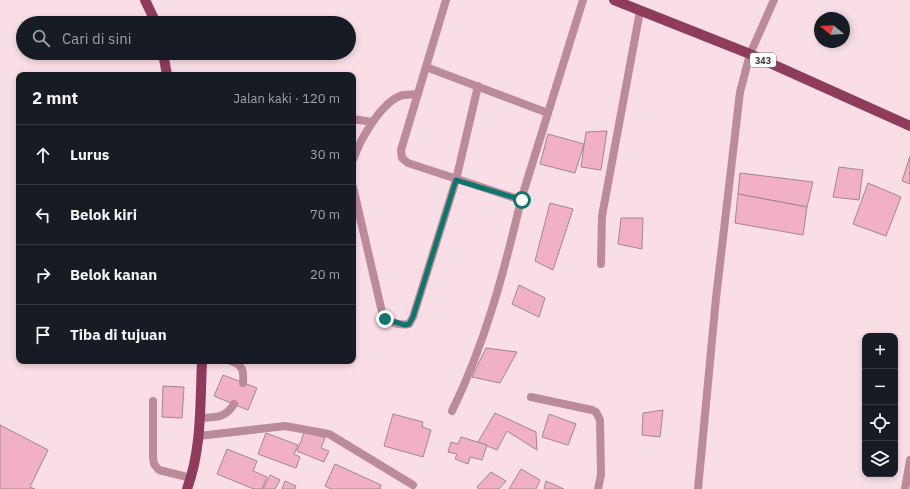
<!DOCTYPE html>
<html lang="id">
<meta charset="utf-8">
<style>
:root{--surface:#171b24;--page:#242831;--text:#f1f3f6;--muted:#9ea1a6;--line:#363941}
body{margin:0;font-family:"IBM Plex Sans",sans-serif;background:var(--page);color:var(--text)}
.controls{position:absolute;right:12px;bottom:12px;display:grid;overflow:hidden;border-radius:8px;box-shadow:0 2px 6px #0003}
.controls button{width:36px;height:36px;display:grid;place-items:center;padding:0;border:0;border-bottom:1px solid var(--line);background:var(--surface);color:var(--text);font:20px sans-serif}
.compass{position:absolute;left:814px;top:12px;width:36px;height:36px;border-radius:50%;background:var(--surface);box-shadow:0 2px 6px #0003;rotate:288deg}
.stop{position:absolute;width:12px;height:12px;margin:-9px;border:3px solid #0f766e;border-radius:50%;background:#fff}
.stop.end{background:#0f766e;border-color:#fff;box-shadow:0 1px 4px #0008}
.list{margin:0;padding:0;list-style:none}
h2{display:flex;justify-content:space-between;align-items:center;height:52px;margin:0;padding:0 16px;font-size:17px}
h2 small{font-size:13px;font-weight:400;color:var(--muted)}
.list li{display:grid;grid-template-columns:26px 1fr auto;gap:12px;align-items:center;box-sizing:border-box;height:60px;padding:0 16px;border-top:1px solid var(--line)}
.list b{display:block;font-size:15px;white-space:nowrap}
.list em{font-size:13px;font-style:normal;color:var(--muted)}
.icon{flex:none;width:22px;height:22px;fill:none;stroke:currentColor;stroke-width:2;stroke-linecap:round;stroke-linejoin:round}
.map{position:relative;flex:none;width:910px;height:489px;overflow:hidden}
.search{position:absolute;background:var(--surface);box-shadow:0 2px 6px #0003;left:16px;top:16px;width:340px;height:44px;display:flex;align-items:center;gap:10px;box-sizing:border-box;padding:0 14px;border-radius:22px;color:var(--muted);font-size:15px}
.panel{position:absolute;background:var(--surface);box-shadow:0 2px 6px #0003;left:16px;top:72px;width:340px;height:292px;border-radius:8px}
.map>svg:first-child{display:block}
.building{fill:#f1b0c5;stroke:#a18890}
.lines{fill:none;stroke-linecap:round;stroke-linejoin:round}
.lane{stroke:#bc8b9a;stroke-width:8}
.street{stroke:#bc8b9a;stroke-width:8}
.primary{stroke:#8f3b5c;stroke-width:10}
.route{stroke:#0f766e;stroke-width:5}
.labels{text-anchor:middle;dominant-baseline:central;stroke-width:3;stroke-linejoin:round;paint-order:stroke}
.shield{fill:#fff;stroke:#797274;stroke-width:1}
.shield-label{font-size:9px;font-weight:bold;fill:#3f3538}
</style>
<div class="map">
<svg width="910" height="489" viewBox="0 0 910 489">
<rect width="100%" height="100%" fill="#fadee6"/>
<g class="building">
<path d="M607,131L601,170L581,167L586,132Z"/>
<path d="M548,134L584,144L575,173L540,164Z"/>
<path d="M910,156V184L902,181Z"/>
<path d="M839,167L863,170L859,200L833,197Z"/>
<path d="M740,173L813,182L807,207L738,194Z"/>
<path d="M868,183L901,197L886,236L853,224Z"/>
<path d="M738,194L807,207L803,235L735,223Z"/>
<path d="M550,203L573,209L553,270L535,261Z"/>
<path d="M621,218H643L642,249L618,244Z"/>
<path d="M519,285L545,298L539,317L512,304Z"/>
<path d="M486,348L517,352L500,383L472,377Z"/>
<path d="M223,375L257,388L248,410L214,396Z"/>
<path d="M163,386L184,387L182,418L162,417Z"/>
<path d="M663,410L660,437L642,435L643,413Z"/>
<path d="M495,413L536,432L537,450L507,431L497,450L478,442Z"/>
<path d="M393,414L423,422L422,427L431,430L423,457L384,446Z"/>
<path d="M549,414L576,424L568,445L542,437Z"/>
<path d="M0,425L48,450L30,487L35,489H0Z"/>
<path d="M305,431L325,438L321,448L329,451L324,462L297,451Z"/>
<path d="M266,433L298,445L294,454L300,457L296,468L258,454Z"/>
<path d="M461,437L487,445L482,460L470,457L468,464L455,459L457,454L448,452L451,442L458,444Z"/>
<path d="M227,449L257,461L253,471L267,477L262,489H254L217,474Z"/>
<path d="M335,464L381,485L380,489H331L325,486Z"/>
<path d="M521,469L540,480L536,489H509Z"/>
<path d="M491,472L506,481L499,489H479L477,487Z"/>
<path d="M270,475L280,480L275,489H263Z"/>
<path d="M285,481L296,486L295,489H282Z"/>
<path d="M546,481L564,489H544Z"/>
</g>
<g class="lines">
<g class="lane">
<path d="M446,0L401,150L402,158L408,163L521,200L583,0"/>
<path d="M426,67L548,113"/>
<path d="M353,119L372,122"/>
<path d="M353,160C360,140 380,104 400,96C405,94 412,95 418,94"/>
<path d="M353,187L382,312C386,322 399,326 409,324L413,317L456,180L478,86"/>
<path d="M231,361C243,365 244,371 243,383"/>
<path d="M153,401V457L154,464L159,470L191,478"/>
<path d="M452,411C485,344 504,272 521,200"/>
<path d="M199,418C215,417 225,419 234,404"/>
<path d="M199,436L285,426L329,434L413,485"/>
</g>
<g class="street">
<path d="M601,264L602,216L640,11"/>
<path d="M531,397L592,410L596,412L600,420L601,475L598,489"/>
<path d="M698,489L716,298L740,92L750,54L774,0"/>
<path d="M905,489L910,460"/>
</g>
<g class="primary">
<path d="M145,0L156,23"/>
<path d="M614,0L750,54L910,126"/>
<path d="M163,53L167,75"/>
<path d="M187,489C202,449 200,403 202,361"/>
</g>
</g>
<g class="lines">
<path class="route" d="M385,319L405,325L409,324L413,317L456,180L522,200"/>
</g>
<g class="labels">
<rect class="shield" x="750" y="53" width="26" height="14" rx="3"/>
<g class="shield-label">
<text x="763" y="60">343</text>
</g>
</g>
</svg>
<div class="controls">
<button>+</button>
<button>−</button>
<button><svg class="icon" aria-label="locate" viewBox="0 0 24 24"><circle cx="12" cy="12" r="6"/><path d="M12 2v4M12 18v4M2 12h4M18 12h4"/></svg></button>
<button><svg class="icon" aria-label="layers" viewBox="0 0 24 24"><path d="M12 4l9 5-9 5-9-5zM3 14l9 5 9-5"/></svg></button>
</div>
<svg class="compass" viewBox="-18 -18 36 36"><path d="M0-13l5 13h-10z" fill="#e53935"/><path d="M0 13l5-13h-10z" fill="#9ea1a6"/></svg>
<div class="stop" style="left:522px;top:200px"></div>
<div class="stop end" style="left:385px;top:319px"></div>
<div class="search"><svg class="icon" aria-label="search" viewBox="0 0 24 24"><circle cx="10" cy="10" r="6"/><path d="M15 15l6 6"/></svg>Cari di sini</div>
<section class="panel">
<h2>2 mnt<small>Jalan kaki · 120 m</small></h2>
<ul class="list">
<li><svg class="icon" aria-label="ahead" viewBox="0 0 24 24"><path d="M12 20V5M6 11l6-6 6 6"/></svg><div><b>Lurus</b></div><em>30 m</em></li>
<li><svg class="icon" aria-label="left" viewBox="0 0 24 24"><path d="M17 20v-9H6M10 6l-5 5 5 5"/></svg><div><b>Belok kiri</b></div><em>70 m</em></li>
<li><svg class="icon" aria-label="right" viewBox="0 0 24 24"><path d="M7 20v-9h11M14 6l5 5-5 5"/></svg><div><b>Belok kanan</b></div><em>20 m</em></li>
<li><svg class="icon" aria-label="arrive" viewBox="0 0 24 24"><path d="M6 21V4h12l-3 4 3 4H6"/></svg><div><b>Tiba di tujuan</b></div></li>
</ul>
</section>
</div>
